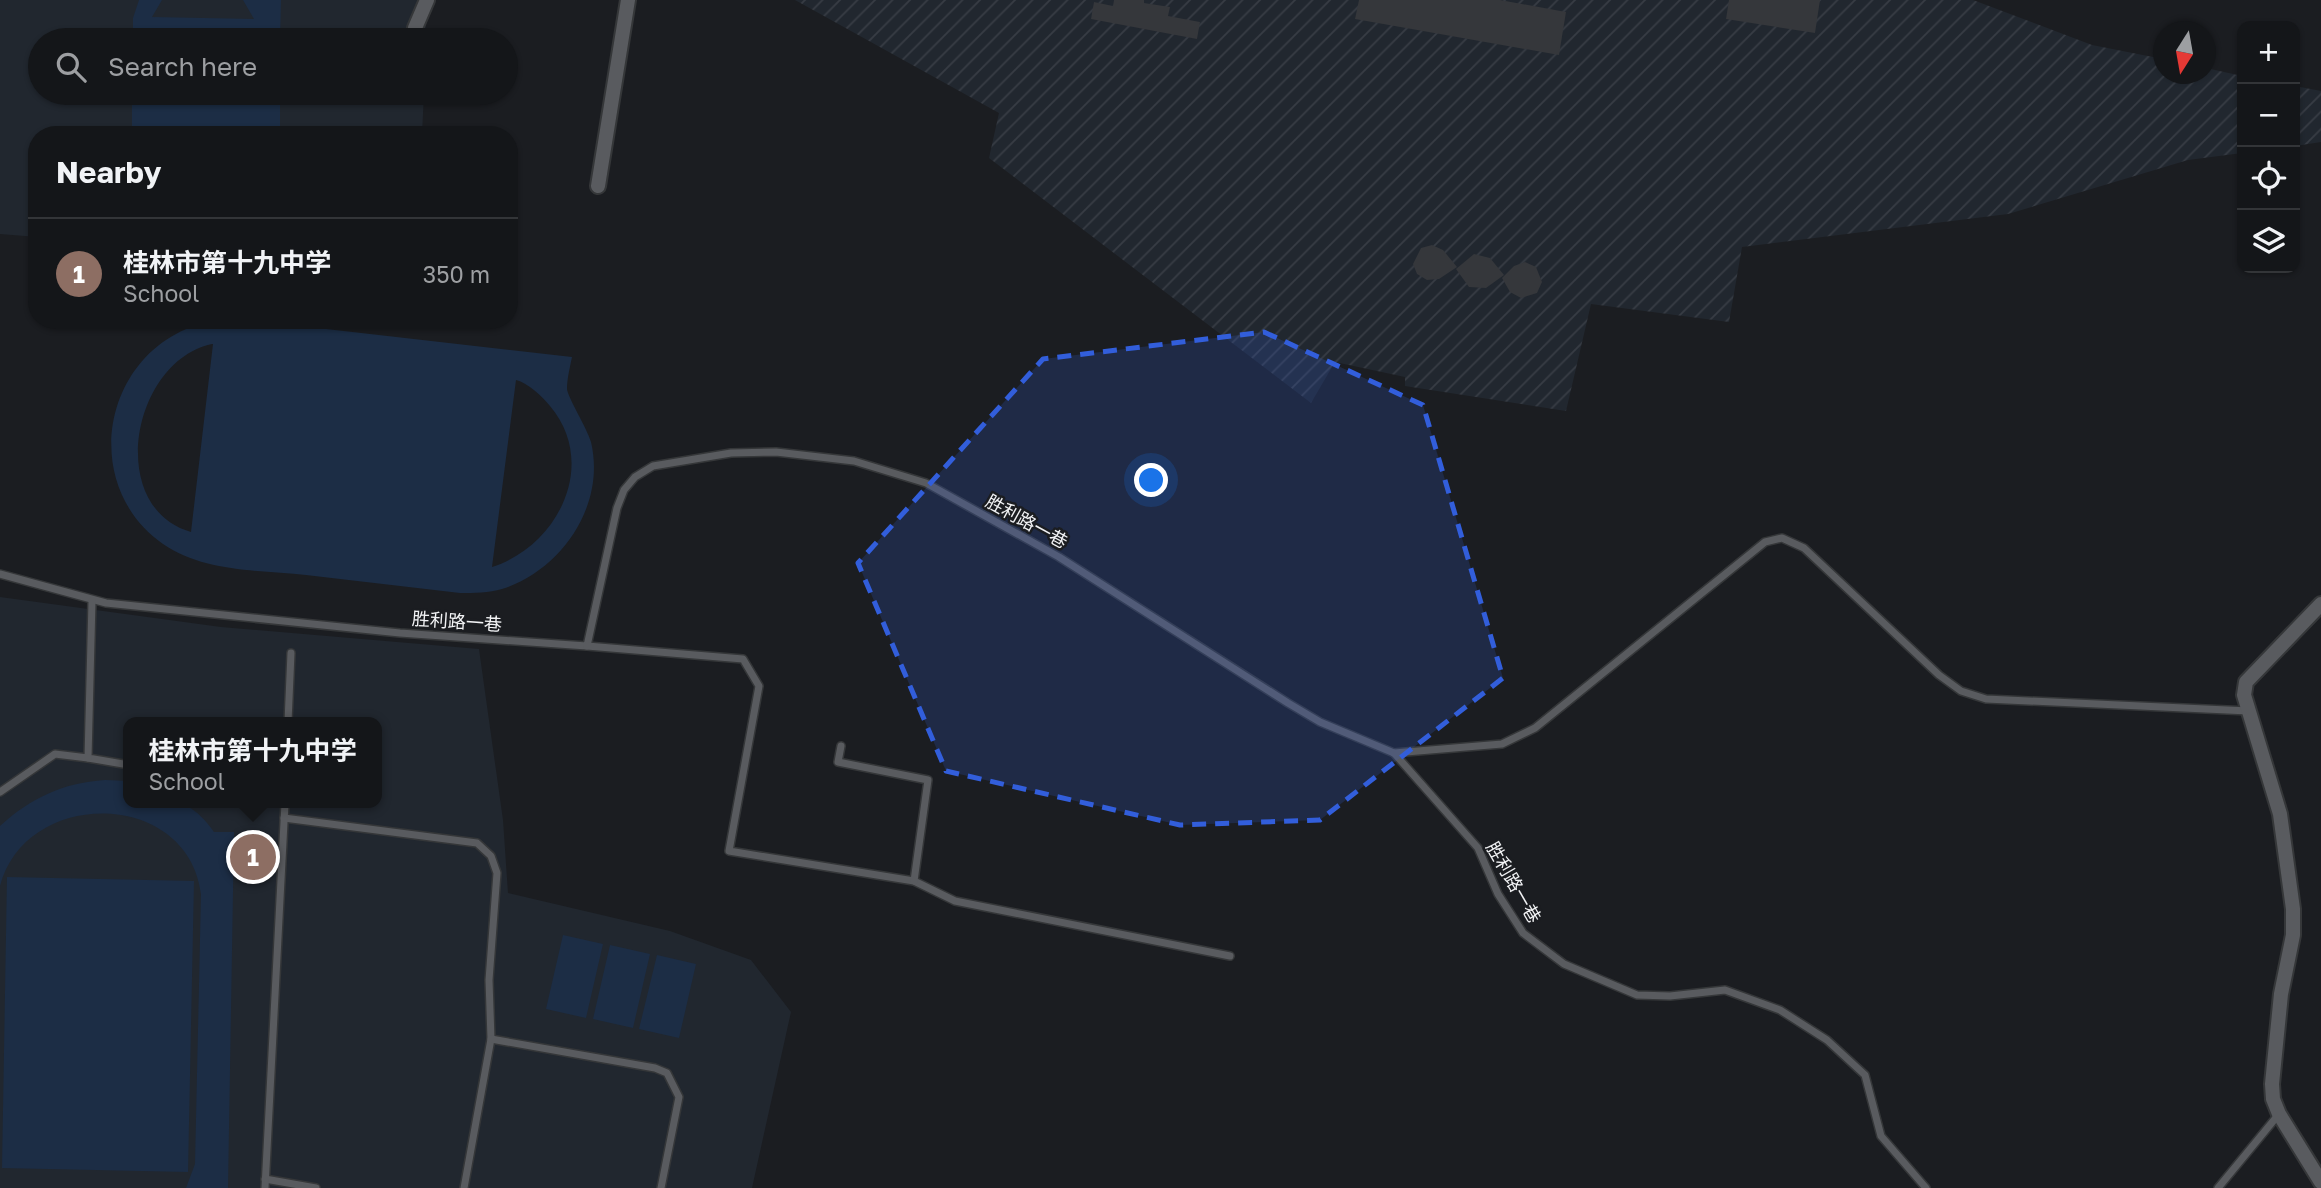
<!DOCTYPE html>
<meta charset="utf-8">
<style>
:root{--surface:#141619;--page:#1d1f22;--text:#f1f3f6;--muted:#9d9fa2;--line:#333538;--accent:#f0a27a}
body{margin:0;font-family:"Golos Text","Noto Sans SC",sans-serif;background:var(--page);color:var(--text)}
.controls{position:absolute;right:21px;top:21px;display:grid;overflow:hidden;border-radius:14px;box-shadow:0 2px 5px #0004}
.controls button{width:63px;height:63px;display:grid;place-items:center;padding:0;border:0;border-bottom:2px solid var(--line);background:var(--surface);color:var(--text);font:35px sans-serif}
.compass{position:absolute;left:2153px;top:21px;width:63px;height:63px;border-radius:50%;background:var(--surface);box-shadow:0 2px 5px #0004;rotate:191deg}
.you{position:absolute;left:1152px;top:481px;width:24px;height:24px;margin:-18px;border:5px solid #fff;border-radius:50%;background:#1a73e8;box-shadow:0 0 0 10px #1a73e833}
.badge{display:grid;place-items:center;width:46px;height:46px;border-radius:50%;background:var(--accent);color:#fff;font-size:23px;font-weight:700}
.pin{position:absolute;translate:-50% -50%;border:4px solid #fff;box-shadow:0 2px 7px #0006}
.popup{position:absolute;left:123px;top:717px;width:259px;height:91px;box-sizing:border-box;display:grid;place-content:center;border-radius:14px;background:var(--surface);filter:drop-shadow(0 2px 5px #0005);font-size:23px;white-space:nowrap;color:var(--muted)}
.popup b{font-size:26px;color:var(--text)}
.popup::after{content:'';position:absolute;left:50%;top:100%;margin-left:-14px;border:14px solid transparent;border-top-color:var(--surface)}
.list{margin:0;padding:0;list-style:none}
h2{display:flex;justify-content:space-between;align-items:center;height:91px;margin:0;padding:0 28px;font-size:30px}
h2 small{font-size:23px;font-weight:400;color:var(--muted)}
.list li{display:grid;grid-template-columns:46px 1fr auto;gap:21px;align-items:center;box-sizing:border-box;height:112px;padding:0 28px;border-top:2px solid var(--line)}
.list b{display:block;font-size:26px;white-space:nowrap}
.list p{margin:0;font-size:23px;white-space:nowrap;color:var(--muted)}
.list em{font-size:23px;font-style:normal;color:var(--muted)}
.icon{flex:none;width:38px;height:38px;fill:none;stroke:currentColor;stroke-width:2;stroke-linecap:round;stroke-linejoin:round}
.map{position:relative;flex:none;width:2321px;height:1188px;overflow:hidden}
.search{position:absolute;background:var(--surface);box-shadow:0 2px 5px #0004;left:28px;top:28px;width:490px;height:77px;display:flex;align-items:center;gap:18px;box-sizing:border-box;padding:0 24px;border-radius:38px;color:var(--muted);font-size:26px}
.panel{position:absolute;background:var(--surface);box-shadow:0 2px 5px #0004;left:28px;top:126px;width:490px;height:203px;border-radius:28px}
.map>svg:first-child{display:block}
.built{fill:#21272f;fill-rule:evenodd}
.industrial{fill:url(#industrial-furrows)}
.pitch{fill:#1c2d45;fill-rule:evenodd}
.building{fill:#35373b}
.lines{fill:none;stroke-linecap:round;stroke-linejoin:round}
.service-casing{stroke:#353739;stroke-width:10}
.minor-casing{stroke:#353739;stroke-width:18}
.service{stroke:#595b5f;stroke-width:7}
.minor{stroke:#595b5f;stroke-width:14}
.marked{fill:#325edb;fill-opacity:0.2;stroke:#325edb;stroke-width:5;stroke-dasharray:14 9;stroke-linejoin:round}
.labels{text-anchor:middle;dominant-baseline:central;stroke-width:5;stroke-linejoin:round;paint-order:stroke}
.street-label{font-size:18px;fill:#f2f3f5;stroke:#1b1d21}
</style>
<div class="map">
<svg width="2321" height="1188" viewBox="0 0 2321 1188">
<defs>
<pattern id="industrial-furrows" width="10" height="10" patternUnits="userSpaceOnUse" patternTransform="scale(1.75)"><rect width="10" height="10" fill="#21272f"/><path d="M-1 1l2-2M0 10L10 0M9 11l2-2" fill="none" stroke="#373c44"/></pattern>
</defs>
<rect width="100%" height="100%" fill="#1b1d21"/>
<g class="built">
<path d="M0,0H427L425,40H40V93H424L422,135H37V237L0,234Z"/>
<path d="M0,597L221,627L479,649L503,820L508,893L670,931L751,960L791,1012L752,1188H0ZM129,722H377V803H129Z"/>
</g>
<g class="industrial">
<path d="M795,0H1973L2092,45L2163,59L2164,74H2206V68L2242,76V153L2188,160L2008,214L1742,247L1729,322L1591,304L1566,411L1405,386V377L1335,362L1311,403L989,158L999,113Z"/>
<path d="M2295,86L2321,91V142L2295,146Z"/>
</g>
<g class="pitch">
<path d="M139,0H162L152,17L254,19L243,0H281L280,40H133V18Z"/>
<rect x="132" y="93" width="148" height="42"/>
<path d="M247,320L572,357C570,367 567,379 567,389C568,398 587,428 591,442C606,505 562,570 502,589C489,593 474,593 460,593C409,587 357,581 306,575C259,570 203,572 163,544C73,481 107,338 215,321C225,319 237,320 247,320ZM212,344H213L191,532C105,507 132,361 212,344ZM516,380C528,383 542,396 550,406C599,464 558,546 492,567Z"/>
<path d="M105,780L129,781V803C171,803 187,794 214,832H234L228,1188H186L195,1164L201,894C188,789 26,787 0,886V826C31,798 62,783 105,780Z"/>
<path d="M7,877L194,881L188,1172L2,1168Z"/>
<path d="M563,935L603,944L586,1018L546,1009Z"/>
<path d="M610,945L650,954L633,1028L593,1019Z"/>
<path d="M657,955L696,964L679,1038L639,1029Z"/>
</g>
<g class="building">
<path d="M1114,0H1144V3L1170,7L1168,16L1200,22L1197,39L1091,19L1094,2L1113,6Z"/>
<path d="M1359,0H1500L1566,12L1559,55L1355,19Z"/>
<path d="M1729,0H1820L1815,33L1726,19Z"/>
<path d="M1432,245L1443,250L1457,267L1439,279L1427,280L1417,274L1413,264L1421,248Z"/>
<path d="M1474,254L1490,258L1504,275L1486,288L1469,287L1456,269Z"/>
<path d="M1525,262L1536,267L1542,282L1537,293L1521,298L1510,292L1502,278L1514,266Z"/>
</g>
<g class="lines">
<g class="service-casing">
<g id="service">
<path d="M0,574L106,603L400,633L587,646L617,508L624,490L635,477L653,466L731,453L776,452L854,461L926,483L1059,557L1288,703L1320,722L1394,753L1478,848L1498,894L1523,933L1564,964L1637,995L1670,996L1725,990L1780,1010L1827,1040L1865,1075L1881,1136L1926,1188"/>
<path d="M92,601L88,758L129,765"/>
<path d="M587,646L743,659L759,686L729,851L914,881L955,901L1230,956"/>
<path d="M288,722L291,653"/>
<path d="M841,746L838,762L928,780L914,881"/>
<path d="M1394,753L1502,744L1535,728L1765,542L1782,538L1804,548L1939,675L1961,691L1986,699L2249,711"/>
<path d="M0,792L55,754L88,758"/>
<path d="M284,818L477,843L491,856L497,873L489,980L491,1039L464,1188"/>
<path d="M491,1039L655,1068L667,1073L679,1097L661,1188"/>
<path d="M265,1179L316,1188"/>
<path d="M265,1188L285,803"/>
<path d="M2218,1188L2279,1114"/>
</g>
</g>
<g class="minor-casing">
<g id="minor">
<path d="M415,28L427,0"/>
<path d="M598,186L628,0"/>
<path d="M2321,604L2246,682L2244,695L2280,814L2293,909V935L2281,994L2272,1084L2273,1099L2279,1114L2321,1182"/>
</g>
</g>
<use href="#service" class="service"/>
<use href="#minor" class="minor"/>
</g>
<path class="marked" d="M1264,332L1423,405L1503,678L1320,820L1180,825L946,771L858,563L1043,359Z"/>
<g class="labels">
<g class="street-label">
<text transform="translate(1027 521) rotate(29)">胜利路一巷</text>
<text transform="translate(457 621) rotate(4)">胜利路一巷</text>
<text transform="translate(1514 882) rotate(60)">胜利路一巷</text>
</g>
</g>
</svg>
<div class="controls">
<button>+</button>
<button>−</button>
<button><svg class="icon" aria-label="locate" viewBox="0 0 24 24"><circle cx="12" cy="12" r="6"/><path d="M12 2v4M12 18v4M2 12h4M18 12h4"/></svg></button>
<button><svg class="icon" aria-label="layers" viewBox="0 0 24 24"><path d="M12 4l9 5-9 5-9-5zM3 14l9 5 9-5"/></svg></button>
</div>
<svg class="compass" viewBox="-18 -18 36 36"><path d="M0-13l5 13h-10z" fill="#e53935"/><path d="M0 13l5-13h-10z" fill="#9d9fa2"/></svg>
<div class="you"></div>
<div class="pin badge" style="left:253px;top:857px;background:#8d6e63">1</div>
<div class="popup"><b>桂林市第十九中学</b>School</div>
<div class="search"><svg class="icon" aria-label="search" viewBox="0 0 24 24"><circle cx="10" cy="10" r="6"/><path d="M15 15l6 6"/></svg>Search here</div>
<section class="panel">
<h2>Nearby<small></small></h2>
<ul class="list">
<li><span class="badge" style="background:#8d6e63">1</span><div><b>桂林市第十九中学</b><p>School</p></div><em>350 m</em></li>
</ul>
</section>
</div>
